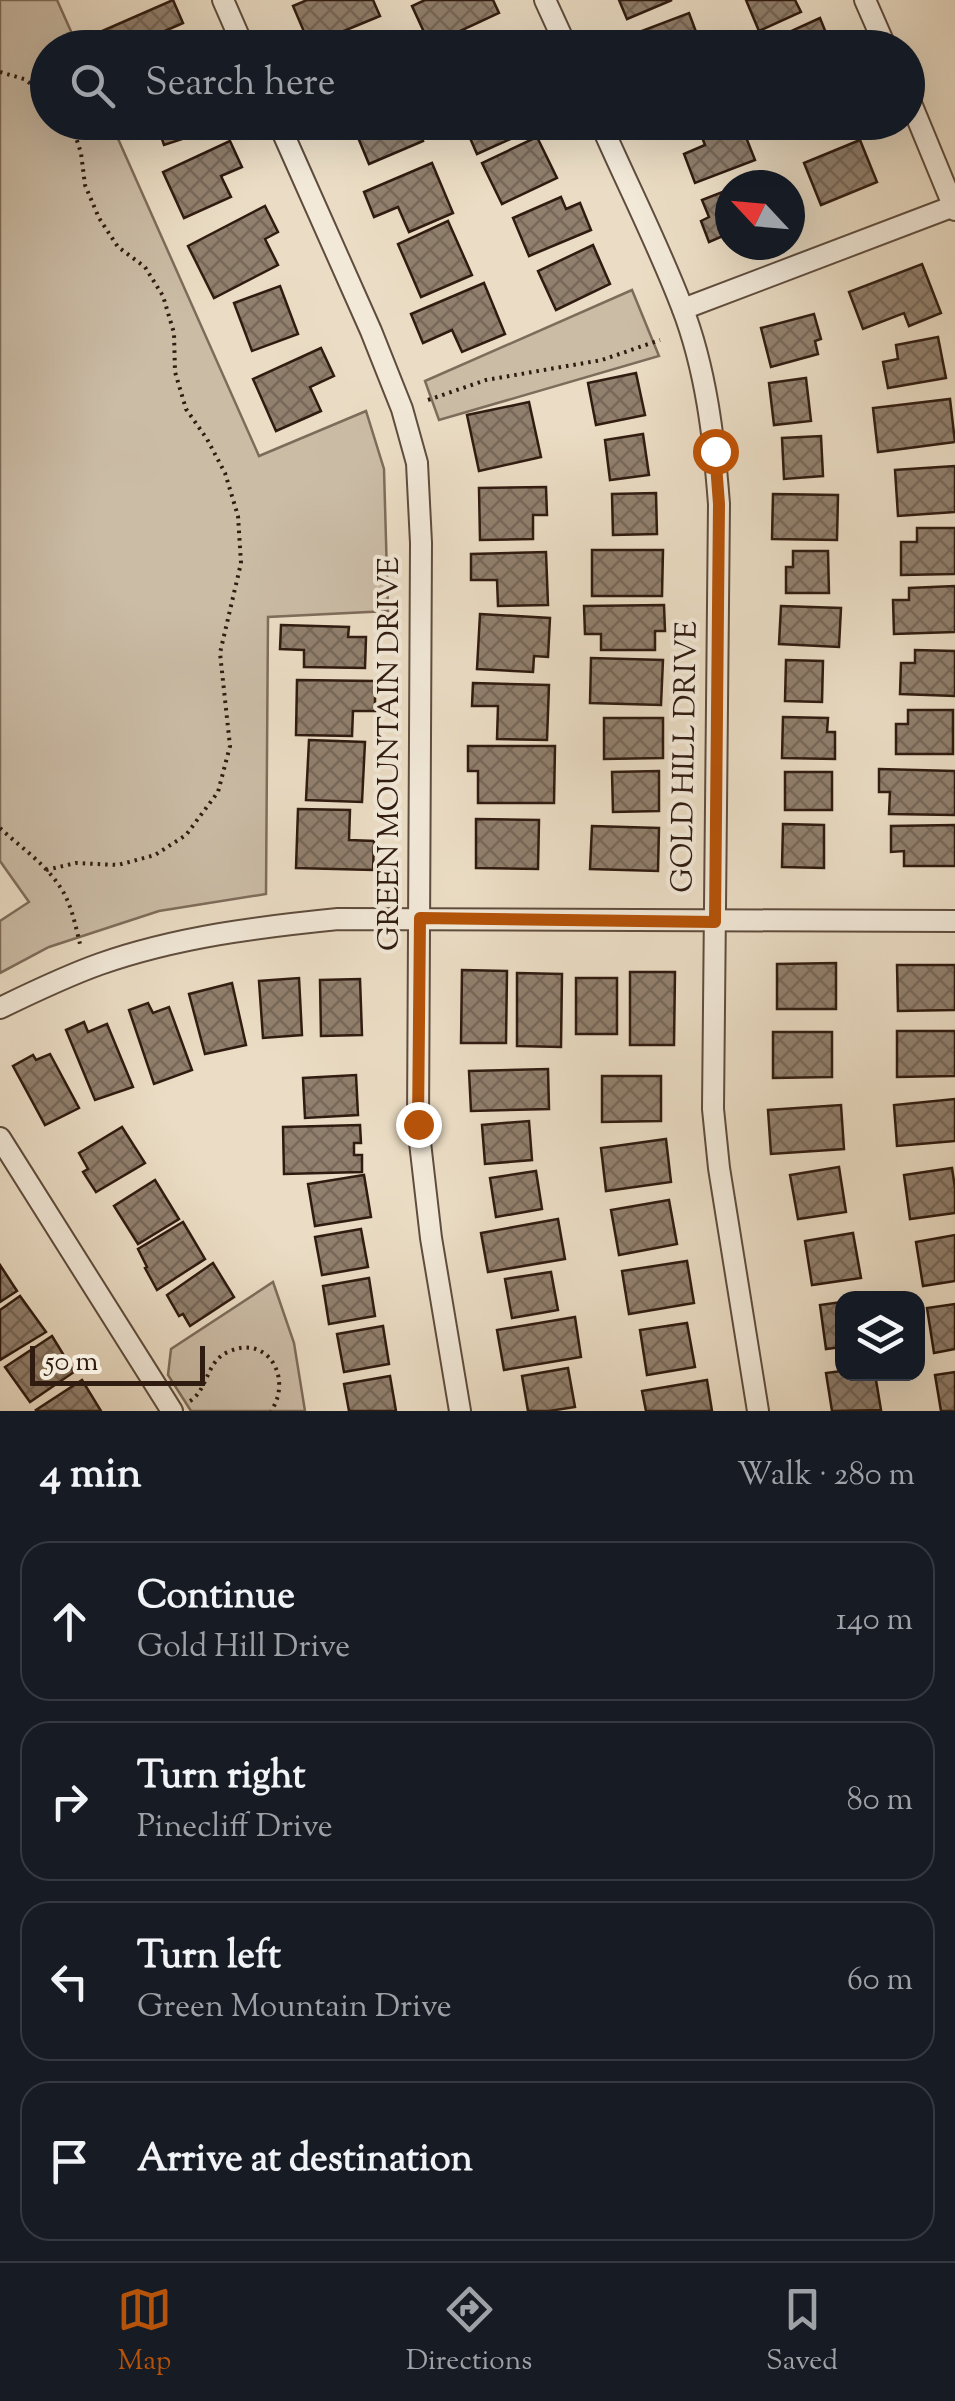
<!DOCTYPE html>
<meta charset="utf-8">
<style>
:root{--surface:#171b24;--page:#20242c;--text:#f1f3f6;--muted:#9ea1a6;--line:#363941;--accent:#b45309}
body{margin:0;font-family:"Sorts Mill Goudy",serif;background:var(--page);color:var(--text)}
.controls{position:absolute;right:30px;bottom:30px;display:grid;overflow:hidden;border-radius:20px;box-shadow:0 10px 40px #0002}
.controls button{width:90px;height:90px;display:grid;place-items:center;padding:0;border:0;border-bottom:2px solid var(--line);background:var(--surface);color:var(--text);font:50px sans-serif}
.compass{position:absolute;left:715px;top:170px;width:90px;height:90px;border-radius:50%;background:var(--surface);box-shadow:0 10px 40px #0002;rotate:296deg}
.scale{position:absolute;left:30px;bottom:25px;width:175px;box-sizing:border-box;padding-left:10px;border:5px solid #301b10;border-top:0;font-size:28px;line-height:35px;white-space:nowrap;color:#301b10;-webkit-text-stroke:8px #f2e9d9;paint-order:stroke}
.stop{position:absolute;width:30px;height:30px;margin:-22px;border:8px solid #b45309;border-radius:50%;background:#fff}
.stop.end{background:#b45309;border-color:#fff;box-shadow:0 2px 10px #0008}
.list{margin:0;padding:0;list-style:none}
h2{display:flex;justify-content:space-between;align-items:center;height:130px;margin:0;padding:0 40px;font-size:42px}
h2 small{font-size:32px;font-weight:400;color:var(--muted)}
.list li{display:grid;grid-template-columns:65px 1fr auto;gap:30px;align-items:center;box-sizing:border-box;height:160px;margin:0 20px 20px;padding:0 20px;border:2px solid var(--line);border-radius:30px}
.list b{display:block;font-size:38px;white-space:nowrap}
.list p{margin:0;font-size:32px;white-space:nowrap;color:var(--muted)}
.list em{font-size:32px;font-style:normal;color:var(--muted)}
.icon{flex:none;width:55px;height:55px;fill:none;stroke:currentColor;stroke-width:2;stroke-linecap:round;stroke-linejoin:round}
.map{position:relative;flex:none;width:955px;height:1411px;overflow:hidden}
.search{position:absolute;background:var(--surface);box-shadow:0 10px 40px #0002;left:30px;right:30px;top:30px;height:110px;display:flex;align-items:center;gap:25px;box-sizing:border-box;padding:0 35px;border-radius:55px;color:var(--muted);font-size:38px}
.sheet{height:850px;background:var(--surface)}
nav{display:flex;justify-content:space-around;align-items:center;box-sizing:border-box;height:140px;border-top:2px solid var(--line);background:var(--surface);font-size:28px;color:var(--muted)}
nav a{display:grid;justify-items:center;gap:5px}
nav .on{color:var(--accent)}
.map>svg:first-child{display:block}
.park{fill:#cbbca6;stroke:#7e6c5b;stroke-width:2.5}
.building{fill:url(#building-cross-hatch);stroke:#301b10;stroke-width:2.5}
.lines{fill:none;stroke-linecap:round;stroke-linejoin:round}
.street-casing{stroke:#5f4c3d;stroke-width:24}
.path{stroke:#301b10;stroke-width:4;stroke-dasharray:2.5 5;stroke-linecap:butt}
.street{stroke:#f2e9d9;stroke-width:20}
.route{stroke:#b45309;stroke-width:12}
.labels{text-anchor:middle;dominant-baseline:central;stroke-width:8;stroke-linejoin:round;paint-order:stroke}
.street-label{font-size:30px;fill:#301b10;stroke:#f2e9d9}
</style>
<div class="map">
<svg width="955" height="1411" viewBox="0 0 955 1411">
<defs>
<pattern id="building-cross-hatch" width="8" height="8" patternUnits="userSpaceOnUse" patternTransform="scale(2.5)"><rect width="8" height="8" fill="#91806e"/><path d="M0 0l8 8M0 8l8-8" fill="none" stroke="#776859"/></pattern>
</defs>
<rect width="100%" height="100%" fill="#ebddc5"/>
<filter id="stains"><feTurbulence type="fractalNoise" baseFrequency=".002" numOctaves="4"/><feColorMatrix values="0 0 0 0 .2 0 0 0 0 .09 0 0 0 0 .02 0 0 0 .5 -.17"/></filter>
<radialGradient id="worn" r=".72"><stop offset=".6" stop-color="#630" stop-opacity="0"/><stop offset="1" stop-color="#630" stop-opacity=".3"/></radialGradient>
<g class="park">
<path d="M0,0H57L78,47L48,48V122L111,123L259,456L366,411L384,469L388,611L268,617L266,894L159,911L49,947L0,973V921L29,902L0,861Z"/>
<path d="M632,290L659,356L439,420L425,381Z"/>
<path d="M273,1282L294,1343L305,1411H191L168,1375L171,1349Z"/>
</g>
<g class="building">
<path d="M173,0L183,23L158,34L163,48H107L100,32Z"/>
<path d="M307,0H373L380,16L334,35L338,44L330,48H311L293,6Z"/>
<path d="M425,0H493L499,13L430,45L412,6Z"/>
<path d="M619,0H672L627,19Z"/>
<path d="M746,0H795L801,12L759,31Z"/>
<path d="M689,13L702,48H630L626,37Z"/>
<path d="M820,18L832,48H783L778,37Z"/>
<path d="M494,32L501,48H459Z"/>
<path d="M156,122H217L219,127L164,145Z"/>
<path d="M402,122L404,126L415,122L423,141L369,164L352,123Z"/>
<path d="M463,122H546V123L477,154Z"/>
<path d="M665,122H703L670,135Z"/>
<path d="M723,122H740L755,160L695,183L684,154L705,145L700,132Z"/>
<path d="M803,122H841L809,136Z"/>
<path d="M537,137L557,178L502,204L482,163Z"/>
<path d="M860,140L877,182L821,205L804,163Z"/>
<path d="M230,141L242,167L221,176L231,197L184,218L163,172Z"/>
<path d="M432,163L453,213L409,232L398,207L374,217L364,192Z"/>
<path d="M730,189V233L709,242L701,221L709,217L702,200Z"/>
<path d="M561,197L566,209L580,203L591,230L529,256L513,218Z"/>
<path d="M265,206L278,232L265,239L278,265L214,298L188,246Z"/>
<path d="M448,221L472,275L421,297L398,244Z"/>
<path d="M593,245L610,284L556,310L538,271Z"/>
<path d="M922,264L941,313L909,326L904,313L863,329L849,292Z"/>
<path d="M484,283L505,334L462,352L452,330L423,343L411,314Z"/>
<path d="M280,286L298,334L252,351L234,303Z"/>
<path d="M814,314L821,339L815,341L818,354L771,367L761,328Z"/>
<path d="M938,337L946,378L888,388L883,362L898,359L896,345Z"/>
<path d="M321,348L334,376L310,387L321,411L276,431L253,379Z"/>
<path d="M636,373L645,415L596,425L588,383Z"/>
<path d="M806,378L811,421L774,425L769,383Z"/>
<path d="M950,399L955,442L878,452L873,408Z"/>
<path d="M529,402L541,457L479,471L467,415Z"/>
<path d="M643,434L649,475L610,480L605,440Z"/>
<path d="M821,436L823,476L784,479L782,438Z"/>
<path d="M955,466V512L898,516L895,470Z"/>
<path d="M546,487L547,515H533V539L480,540L479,488Z"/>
<path d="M656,493L657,534L613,535L612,494Z"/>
<path d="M773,494L838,495L837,540L772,539Z"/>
<path d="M917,528H955V574L901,575V542H917Z"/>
<path d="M592,550H663L662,596H592Z"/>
<path d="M793,551H828L829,593H786V567H793Z"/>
<path d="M546,552L548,605L498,606L497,580H471V554Z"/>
<path d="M955,586V632L894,634L893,600H909V588Z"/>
<path d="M664,605L665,631H655V650H601V634H585L584,606Z"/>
<path d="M781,606L841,608L839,647L779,644Z"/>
<path d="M480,614L550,618L548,657L534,656L533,672L477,669Z"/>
<path d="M281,625L349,627L348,637H366L365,668L304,667V650L280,649Z"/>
<path d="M915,650L955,651V696L900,694L901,663H915Z"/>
<path d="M591,658L663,660L661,705L590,703Z"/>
<path d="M786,660L823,661L822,702L785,701Z"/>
<path d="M297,680L375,681V711H353L352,736L296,735Z"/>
<path d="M473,683L549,685L547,740L497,739L498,706H472Z"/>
<path d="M908,710H953V754H896V724H908Z"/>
<path d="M783,717L828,718L827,732H835V759L782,758Z"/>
<path d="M604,718H663V758L604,759Z"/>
<path d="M309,740L365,742L362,802L306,800Z"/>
<path d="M468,746H555L554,803H478V771H468Z"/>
<path d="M879,769L955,771V815L889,814L890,792H879Z"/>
<path d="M659,771V811L613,812L612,772Z"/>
<rect x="785" y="772" width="47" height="38"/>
<path d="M298,809L350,810L349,840L374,841L373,870L296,868Z"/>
<path d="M476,819L539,820L538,869L476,868Z"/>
<path d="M783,824L824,825V868L782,867Z"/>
<path d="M955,825V866H904V851L891,852V826Z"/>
<path d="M592,826L659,828L658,871L590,869Z"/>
<path d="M836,963V1009H777V964Z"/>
<path d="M897,965H955V1010L898,1011Z"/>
<path d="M462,970L507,971L506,1043H461Z"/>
<path d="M630,972H675L674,1045H630Z"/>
<path d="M517,973L562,974L561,1047L517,1046Z"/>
<path d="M299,978L302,1035L263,1038L259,981Z"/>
<rect x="576" y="978" width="41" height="56"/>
<path d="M360,979L362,1035L321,1036L320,980Z"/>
<path d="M232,983L246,1045L205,1054L189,994Z"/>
<path d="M148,1003L153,1013L169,1007L192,1070L154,1084L129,1010Z"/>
<path d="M84,1022L88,1032L107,1024L133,1087L95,1100L66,1030Z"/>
<path d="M897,1031H955V1076L897,1077Z"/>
<path d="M773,1032H832V1077L773,1078Z"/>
<path d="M50,1054L79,1108L45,1125L13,1066L33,1055L36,1060Z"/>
<path d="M548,1069L549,1109L471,1111L469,1071Z"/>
<path d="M356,1075L358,1115L305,1118L303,1078Z"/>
<path d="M602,1076H661V1121L602,1122Z"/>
<path d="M955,1099V1141L897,1146L894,1105Z"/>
<path d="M841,1105L844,1149L771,1154L768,1110Z"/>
<path d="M529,1121L532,1160L485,1164L482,1125Z"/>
<path d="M360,1125L361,1143H354V1155H362V1172L284,1174L283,1127Z"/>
<path d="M122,1127L145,1163L96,1192L83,1172L88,1169L79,1153Z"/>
<path d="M666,1139L671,1182L606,1191L601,1148Z"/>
<path d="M839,1167L846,1212L798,1219L790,1175Z"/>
<path d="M952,1168L955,1188V1213L910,1219L904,1175Z"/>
<path d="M536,1171L542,1209L496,1217L490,1178Z"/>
<path d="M364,1175L371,1217L315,1226L308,1184Z"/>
<path d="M155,1180L179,1219L138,1244L114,1206Z"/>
<path d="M669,1200L677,1244L619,1255L611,1210Z"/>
<path d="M558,1219L565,1259L488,1272L481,1233Z"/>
<path d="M183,1222L205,1259L157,1290L145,1268L147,1267L138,1249Z"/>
<path d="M361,1229L368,1267L322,1275L315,1237Z"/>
<path d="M853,1233L861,1278L812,1285L805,1241Z"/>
<path d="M955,1235V1281L923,1286L916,1242Z"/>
<path d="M687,1261L694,1303L629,1314L622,1271Z"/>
<path d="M213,1263L234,1297L190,1326L183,1314L179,1316L167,1295Z"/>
<path d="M0,1265L17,1291L0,1302Z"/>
<path d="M551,1272L558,1310L512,1318L505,1279Z"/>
<path d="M369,1278L375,1316L329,1324L323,1286Z"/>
<path d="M20,1296L46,1332L0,1360V1310Z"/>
<path d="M842,1302V1347L826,1349L820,1305Z"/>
<path d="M955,1304V1349L934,1353L927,1308Z"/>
<path d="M575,1317L581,1357L504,1370L497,1330Z"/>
<path d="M687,1323L695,1367L647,1375L640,1330Z"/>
<path d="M383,1326L389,1364L344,1372L337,1334Z"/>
<path d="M52,1336L74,1372L30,1402L5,1367Z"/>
<path d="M568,1368L575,1407L549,1411H528L522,1376Z"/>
<path d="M842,1371V1374H875L881,1410L832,1411L826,1373Z"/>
<path d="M955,1372V1411H941L935,1375Z"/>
<path d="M390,1376L396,1411H349L344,1384Z"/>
<path d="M82,1380L101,1411H37L36,1410Z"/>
<path d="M707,1380L712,1411H646L642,1391Z"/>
</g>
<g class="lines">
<g class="street-casing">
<g id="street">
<path d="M223,0L244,48"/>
<path d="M545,0L567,48"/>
<path d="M865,0L886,48"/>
<path d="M908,96L955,210"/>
<path d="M278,122L371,331L402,409L417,463L421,543L418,1125L431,1238L460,1411"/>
<path d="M600,122C627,184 658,244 682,307C706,369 714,438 719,504L713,1109L719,1168L758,1411"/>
<path d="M683,309L954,206"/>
<path d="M0,1008C33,992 66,976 100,964C177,937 258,927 338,919L955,921"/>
<path d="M0,1138L172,1411"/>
</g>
</g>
<g class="path">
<path d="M0,72L24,79L48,96"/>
<path d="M428,400L486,380L602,360L660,340"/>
<path d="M0,828C19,846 43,862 58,884C71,901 75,924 80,944"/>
<path d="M46,870L76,863L118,865L155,855L186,835L218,792L230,746L220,653L241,563L238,516L225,473L207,439L186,409L175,372L174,333L163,296L145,267L118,247L99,218L85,185L81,153L71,122"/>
<path d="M190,1401C208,1390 206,1361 228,1352C268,1333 293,1379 271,1411"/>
</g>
<use href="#street" class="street"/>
</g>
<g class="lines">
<path class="route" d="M418,1124L420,918L715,922L719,504L715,451"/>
</g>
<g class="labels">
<g class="street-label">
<text transform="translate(390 754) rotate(-90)">GREEN MOUNTAIN DRIVE</text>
<text transform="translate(686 757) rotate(-89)">GOLD HILL DRIVE</text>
</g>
</g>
<rect width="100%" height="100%" filter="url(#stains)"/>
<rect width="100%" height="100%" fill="url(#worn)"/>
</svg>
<div class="controls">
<button><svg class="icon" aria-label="layers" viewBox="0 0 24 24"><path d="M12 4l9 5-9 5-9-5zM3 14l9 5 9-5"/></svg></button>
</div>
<svg class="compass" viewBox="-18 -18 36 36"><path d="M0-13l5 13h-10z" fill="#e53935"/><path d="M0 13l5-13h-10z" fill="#9ea1a6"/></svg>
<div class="scale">50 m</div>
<div class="stop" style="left:715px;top:451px"></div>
<div class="stop end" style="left:418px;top:1124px"></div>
<div class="search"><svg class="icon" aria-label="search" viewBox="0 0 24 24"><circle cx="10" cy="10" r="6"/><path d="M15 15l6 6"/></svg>Search here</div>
</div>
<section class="sheet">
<h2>4 min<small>Walk · 280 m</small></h2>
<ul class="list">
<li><svg class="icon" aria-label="ahead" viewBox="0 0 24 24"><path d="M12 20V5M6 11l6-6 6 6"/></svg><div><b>Continue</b><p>Gold Hill Drive</p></div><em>140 m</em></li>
<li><svg class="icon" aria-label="right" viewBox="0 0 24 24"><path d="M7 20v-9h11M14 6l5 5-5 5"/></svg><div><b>Turn right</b><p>Pinecliff Drive</p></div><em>80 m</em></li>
<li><svg class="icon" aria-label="left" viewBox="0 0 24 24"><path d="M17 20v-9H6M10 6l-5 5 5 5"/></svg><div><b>Turn left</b><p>Green Mountain Drive</p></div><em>60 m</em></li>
<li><svg class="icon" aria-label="arrive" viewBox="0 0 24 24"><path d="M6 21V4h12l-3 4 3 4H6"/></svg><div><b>Arrive at destination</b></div></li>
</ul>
</section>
<nav>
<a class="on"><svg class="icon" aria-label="map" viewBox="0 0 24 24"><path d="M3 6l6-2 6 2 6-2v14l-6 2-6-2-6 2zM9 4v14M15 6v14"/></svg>Map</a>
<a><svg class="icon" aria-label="directions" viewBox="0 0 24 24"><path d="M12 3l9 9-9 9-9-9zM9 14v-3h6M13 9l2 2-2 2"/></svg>Directions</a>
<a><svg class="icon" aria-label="saved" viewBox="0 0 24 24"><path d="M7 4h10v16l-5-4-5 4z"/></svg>Saved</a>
</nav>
